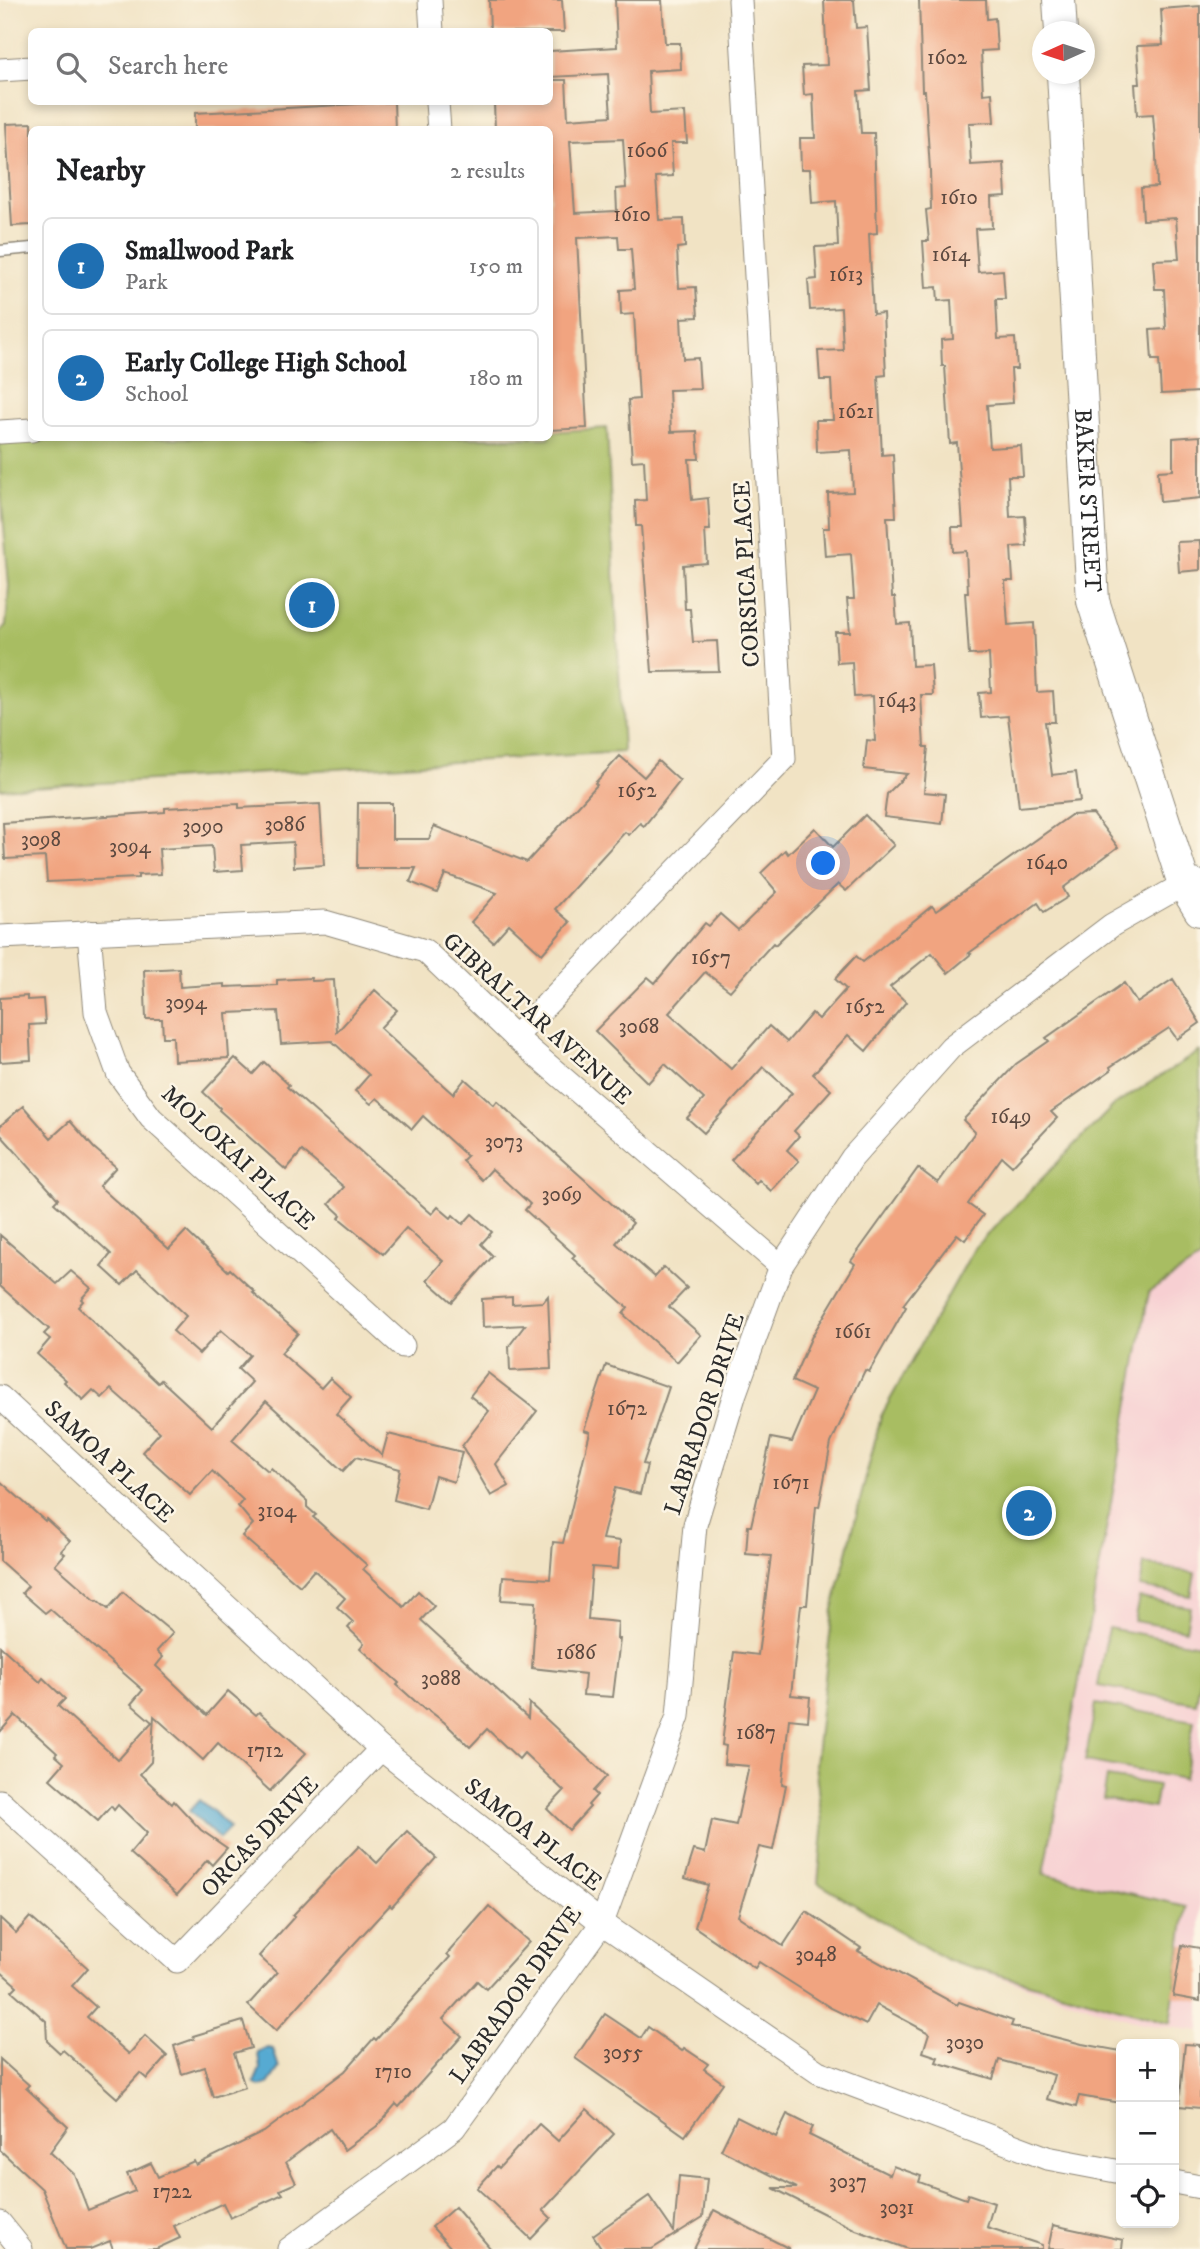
<!DOCTYPE html>
<meta charset="utf-8">
<style>
:root{--surface:#fff;--page:#f6f6f6;--text:#202124;--muted:#757577;--line:#e0e0e0;--accent:#1f6fb2}
body{margin:0;font-family:"IM FELL DW Pica",serif;background:var(--page);color:var(--text)}
.controls{position:absolute;right:21px;bottom:21px;display:grid;overflow:hidden;border-radius:10px;box-shadow:0 4px 10px #0003}
.controls button{width:63px;height:63px;display:grid;place-items:center;padding:0;border:0;border-bottom:2px solid var(--line);background:var(--surface);color:var(--text);font:35px sans-serif}
.compass{position:absolute;left:1032px;top:21px;width:63px;height:63px;border-radius:50%;background:var(--surface);box-shadow:0 4px 10px #0003;rotate:267deg}
.you{position:absolute;left:824px;top:864px;width:24px;height:24px;margin:-18px;border:5px solid #fff;border-radius:50%;background:#1a73e8;box-shadow:0 0 0 10px #1a73e833}
.badge{display:grid;place-items:center;width:46px;height:46px;border-radius:50%;background:var(--accent);color:#fff;font-size:23px;font-weight:700}
.pin{position:absolute;translate:-50% -50%;border:4px solid #fff;box-shadow:0 2px 7px #0006}
.list{margin:0;padding:0;list-style:none}
h2{display:flex;justify-content:space-between;align-items:center;height:91px;margin:0;padding:0 28px;font-size:30px}
h2 small{font-size:23px;font-weight:400;color:var(--muted)}
.list li{display:grid;grid-template-columns:46px 1fr auto;gap:21px;align-items:center;box-sizing:border-box;height:98px;margin:0 14px 14px;padding:0 14px;border:2px solid var(--line);border-radius:10px}
.list b{display:block;font-size:26px;white-space:nowrap}
.list p{margin:0;font-size:23px;white-space:nowrap;color:var(--muted)}
.list em{font-size:23px;font-style:normal;color:var(--muted)}
.icon{flex:none;width:38px;height:38px;fill:none;stroke:currentColor;stroke-width:2;stroke-linecap:round;stroke-linejoin:round}
.map{position:relative;flex:none;width:1200px;height:2249px;overflow:hidden}
.search{position:absolute;background:var(--surface);box-shadow:0 4px 10px #0003;left:28px;top:28px;width:525px;height:77px;display:flex;align-items:center;gap:18px;box-sizing:border-box;padding:0 24px;border-radius:10px;color:var(--muted);font-size:26px}
.panel{position:absolute;background:var(--surface);box-shadow:0 4px 10px #0003;left:28px;top:126px;width:525px;height:315px;border-radius:10px}
.map>svg:first-child{display:block}
.built{fill:#f7cfd2}
.green{fill:#a8bd62;stroke:#6a7446;stroke-width:2}
.water{fill:#56aad2;stroke:#406a7e;stroke-width:2}
.building{fill:#f1a480;fill-rule:evenodd}
.lines{fill:none;stroke-linecap:round;stroke-linejoin:round}
.lane-casing{stroke:#8e8778;stroke-width:13}
.street-casing{stroke:#8e8778;stroke-width:25}
.secondary-casing{stroke:#8e8778;stroke-width:34}
.lane{stroke:#fff;stroke-width:10}
.street{stroke:#fff;stroke-width:23}
.secondary{stroke:#fff;stroke-width:32}
.labels{text-anchor:middle;dominant-baseline:central;stroke-width:5;stroke-linejoin:round;paint-order:stroke}
.number-label{font-size:21px;fill:#5c4940}
.street-label{font-size:24px;fill:#2b2b2b;stroke:#fcf5e5}
</style>
<div class="map">
<svg width="1200" height="2249" viewBox="0 0 1200 2249">
<rect width="100%" height="100%" fill="#fcf5e5"/>
<filter id="ink" filterUnits="userSpaceOnUse"><feTurbulence type="fractalNoise" baseFrequency=".0143" numOctaves="2"/><feDisplacementMap in="SourceGraphic" scale="14" xChannelSelector="R" yChannelSelector="G"/><feConvolveMatrix kernelMatrix="1 2 1 2 8 2 1 2 1" color-interpolation-filters="sRGB"/></filter>
<filter id="wash" filterUnits="userSpaceOnUse"><feTurbulence type="fractalNoise" baseFrequency=".00686" numOctaves="4" result="noise"/><feDisplacementMap in="SourceGraphic" scale="28" xChannelSelector="R" yChannelSelector="G"/><feGaussianBlur stdDeviation="1.57" result="paint"/><feColorMatrix in="noise" values="0 0 0 0 0 0 0 0 0 0 0 0 0 0 0 0 0 1.4 0 .05"/><feComposite in="paint" operator="in"/></filter>
<g filter="url(#wash)">
<rect width="100%" height="100%" fill="#f1e3c4"/>
<path class="built" d="M1200,1051V2031L1143,2024L947,1960L816,1882L823,1831L815,1764L833,1612L881,1416L975,1247L1110,1108Z"/>
<g class="green">
<path d="M607,428L623,752L0,789V632L6,625L9,586L0,480V443L76,438H550V432Z"/>
<path d="M1200,1051V1259L1149,1292L1044,1874L1186,1906L1170,2023L947,1960L818,1883L823,1831L815,1764L833,1609L881,1416L975,1247L1113,1106Z"/>
<path d="M1144,1564L1195,1573L1191,1596L1140,1587Z"/>
<path d="M1139,1598L1190,1607L1186,1630L1134,1621Z"/>
<path d="M1108,1628L1200,1645V1681L1196,1703L1098,1686Z"/>
<path d="M1096,1704L1194,1721L1184,1779L1085,1761Z"/>
<path d="M1107,1777L1158,1785L1154,1808L1103,1799Z"/>
</g>
<g class="water">
<path d="M199,1800L214,1812L230,1828L219,1839L189,1811Z"/>
<path d="M267,2048L273,2049L279,2068L268,2084L259,2087L254,2083L260,2069L258,2053Z"/>
</g>
<g id="blocks">
<g class="building">
<path d="M489,0H562L564,32H490Z"/>
<path d="M615,0H662L665,43H680L681,69L648,71L650,114L685,112L687,143H671L673,176L656,177L659,220L684,219L685,247L677,248L679,288L696,287L698,317L681,318L683,359L698,358L700,389L669,390L671,432L697,431L699,459H689L692,500L708,498L710,530H705L707,563L683,565L685,609H690L693,642L717,641L719,671L652,672L641,526H636L635,501L646,500L644,460L632,461L628,400L639,399L634,314L621,315L620,290L634,289L631,249H619L618,236L577,238L587,428L550,430V130H495L494,102H550V80H566L568,119L611,116L608,74L550,77V51L617,47ZM623,139L626,188L616,189L617,211L575,213L570,141Z"/>
<path d="M824,0H854L856,28L867,27L871,90L858,91L861,133H874L877,233L869,234L873,314L883,313L886,375L878,376L882,455L893,454L896,517H887L892,597H895L897,624L910,623L912,666L931,665L933,695H921L924,747H928L924,792L945,794L942,824L884,817L887,794L907,774L864,769L867,740L875,741L873,696L854,697L852,662L837,663L835,632H850L847,599H854L851,554L825,556L823,528H829L828,493L853,492L851,450L817,452L816,420H833L831,380H820L818,351L843,350L841,308L810,310L808,280L817,279L815,247L838,246L836,201L812,203L810,169H801L800,138H815L813,94L804,95L802,66L827,65Z"/>
<path d="M919,0H986L987,19L995,18L997,50L981,51L983,94L992,93L994,122L969,123L971,165L1004,163L1006,196L991,197L992,228L975,229L978,272L1003,270L1005,299H996L998,339L1015,338L1017,369H1011L1013,403L987,405L990,448L1021,446L1023,476H1008L1010,517L1025,516L1027,546L1011,547L1013,581H1005L1008,625L1034,623L1037,692L1053,691L1055,722H1045L1052,775L1076,772L1080,801L1019,807L1008,716L981,718L979,693L991,692L989,654L969,655L965,592H968L966,551L953,552L952,527H963L957,443L950,444L945,366H942L941,340L953,339L951,300L938,301L937,287L926,288L923,241H929L926,210L931,209L930,170L925,91H922Z"/>
<path d="M1200,6V392L1161,394L1159,360H1152L1150,330L1166,329L1164,289H1155L1153,260L1179,259L1176,218L1143,220L1141,188L1157,187L1156,154L1153,114L1137,115L1135,84H1140L1137,46L1163,45L1161,9Z"/>
<path d="M394,102L395,130H195V113Z"/>
<path d="M32,123V225L12,226L6,124Z"/>
<path d="M1200,436V498L1160,502L1158,471L1173,470V438Z"/>
<path d="M1200,541V570L1179,572L1177,542Z"/>
<path d="M620,756L644,777L658,761L680,781L644,826L640,823L629,835L625,832L555,909L570,922L542,954L509,924L493,942L471,922L497,893L445,874L437,893L410,882L416,868H357L358,803H392V839H429L434,826L527,862L597,785L595,783Z"/>
<path d="M239,804V808L320,804L324,865L294,867L293,842L241,845L243,870L214,872L212,846L159,849L161,874L138,875V878L47,882L45,857L5,859L3,823L165,812V808Z"/>
<path d="M1093,814L1118,847L1063,888L1068,897L1044,912L1038,903L969,953L971,954L948,973L932,953L890,987L906,1002L866,1051L848,1035L813,1074L831,1090L794,1131L799,1136L787,1150L799,1161L771,1191L759,1180L756,1184L731,1160L792,1093L763,1067L704,1133L687,1118L704,1099L665,1064L648,1083L595,1031L648,977L655,983L705,923L709,926L720,914L738,930L777,892L761,873L785,850L788,854L815,828L833,847L865,815L894,845L846,891L838,884L775,945L773,943L730,991L705,972L669,1013L731,1069L769,1026L787,1042L812,1013L819,1019L846,989L835,979L856,956L863,962L932,906L936,911L1071,815Z"/>
<path d="M179,968L180,987L225,984V987L277,985V980L311,978L312,981L334,980L337,1032L375,990L397,1010L380,1028L416,1061L453,1094L465,1079L494,1105L497,1101L633,1223L616,1243L655,1277L664,1267L687,1288L669,1307L701,1335L677,1362L623,1314L628,1308L572,1258L575,1255L525,1210L530,1204L492,1169L482,1180L462,1161L467,1156L423,1116L412,1129L377,1098L371,1104L355,1091L369,1075L332,1041L281,1044L278,1011L226,1013L229,1058L174,1061L173,1037H163L162,1019H146L144,970Z"/>
<path d="M1173,979L1200,1023L1177,1039L1169,1028L1110,1067L1111,1070L1051,1112L1057,1118L1012,1166L1002,1157L968,1204L983,1215L965,1240L957,1234L903,1305L906,1307L869,1372L865,1370L831,1443L819,1507L816,1506L807,1605H801L791,1695L810,1697L808,1721L789,1719L782,1784L786,1785L773,1850L759,1847L738,1916L783,1946L806,1911L861,1948L858,1951L957,2005L959,2002L1013,2021L1011,2026L1082,2044L1121,2051V2103L1079,2096L1076,2107L1047,2099L1054,2075L999,2060L993,2079L936,2062L938,2057L923,2052L929,2033L877,2005L866,2025L831,2008L759,1962L755,1968L695,1927L708,1885L685,1878L694,1850L705,1853L712,1820L736,1825L749,1766L724,1764L726,1746L722,1745L726,1710L734,1652L758,1655L771,1556L746,1554L748,1526H751L771,1438L792,1442L814,1391L792,1381L812,1336L855,1264L851,1261L918,1168L938,1183L975,1132L963,1120L1016,1064L1049,1041L1046,1038L1124,983L1137,1003Z"/>
<path d="M27,996V1000L43,999L45,1024L29,1025L31,1060L0,1062V998Z"/>
<path d="M235,1058L253,1074L264,1062L289,1085L287,1087L432,1214L438,1207L451,1218L453,1215L463,1224L472,1214L492,1232L481,1244L493,1256L452,1302L427,1280L443,1261L406,1228L383,1254L339,1218L341,1215L329,1204L344,1187L302,1151L286,1170L219,1110L220,1108L203,1092Z"/>
<path d="M23,1106L51,1138L70,1121L94,1148L116,1167L99,1186L169,1249L186,1231L228,1271L230,1269L255,1292L253,1293L298,1333L281,1353L321,1388L330,1378L351,1397L336,1414L382,1456L388,1434L462,1452L454,1482L435,1476L426,1509L394,1500L400,1469L356,1457L343,1471L266,1401L232,1440L268,1471L271,1468L307,1501V1507L316,1515L313,1517L367,1565L363,1569L404,1607L418,1591L434,1606L421,1620L528,1718L529,1703L607,1776L593,1791L597,1795L588,1805L590,1807L569,1830L547,1809L564,1791L524,1753L519,1759L487,1729L470,1747L444,1722L427,1709L425,1710L397,1685L399,1683L360,1648L364,1643L348,1628L353,1622L337,1607L345,1598L314,1570L300,1586L242,1536L253,1524L238,1506L243,1500L212,1471L190,1495L142,1452L160,1432L111,1389L102,1398L93,1390L83,1400L64,1382L66,1380L37,1354L50,1339L44,1334L49,1329L0,1286V1235L57,1284L71,1271L91,1288L81,1299L83,1301L78,1307L158,1383L161,1380L212,1427L252,1382L238,1369L250,1355L221,1330L199,1354L173,1331L186,1316L137,1270L122,1285L101,1266L111,1254L54,1203L58,1199L0,1134V1126Z"/>
<path d="M548,1296L551,1369L510,1371L509,1346L525,1325L483,1327L482,1299L512,1297V1304L543,1302Z"/>
<path d="M606,1365L669,1387L643,1464L647,1465L640,1494L615,1488L602,1539L620,1541L618,1569L592,1567L588,1619L618,1622L617,1639H620L613,1697L583,1695L585,1674L532,1668L536,1602L501,1600L503,1576L550,1579L553,1542L563,1543L590,1432L584,1430Z"/>
<path d="M488,1373L537,1411L496,1464L509,1486L491,1496L462,1446L489,1411L470,1396Z"/>
<path d="M0,1481L45,1521L46,1519L70,1541L61,1551L65,1554L55,1565L96,1601L97,1600L108,1609L123,1592L173,1633L157,1651L163,1657L156,1666L207,1715L228,1691L256,1715L259,1712L306,1753L270,1791L218,1743L203,1760L154,1716L151,1762L140,1774L172,1804L174,1801L201,1830L227,1848L212,1865L207,1860L177,1895L130,1853L147,1833L118,1805L114,1810L111,1806L98,1821L50,1779L64,1763L55,1755L57,1753L15,1715L0,1732V1646L40,1682L43,1678L65,1699L58,1706L118,1760L152,1722L131,1704L143,1690L50,1609L45,1613L22,1593L28,1586L0,1561Z"/>
<path d="M407,1831L436,1858L392,1907L390,1905L341,1958L276,2031L248,2005L277,1973L259,1956L295,1916L293,1915L359,1846L377,1863Z"/>
<path d="M489,1906L529,1942L486,1989L477,1981L443,2019L462,2036L399,2107L396,2104L377,2126L344,2150L330,2129L286,2162L296,2183L280,2190L283,2194L230,2218L223,2203L174,2226L180,2238L156,2249H113L110,2241L90,2249H66L42,2189L0,2150V2059L29,2085L26,2088L68,2127L50,2152L74,2174L88,2210L135,2191L127,2174L151,2163L158,2177L194,2161L196,2165L264,2132L345,2071L374,2038L376,2040L450,1957L447,1954Z"/>
<path d="M30,1917L88,1968L72,1986L96,2007L87,2017L129,2054L145,2036L167,2056L147,2079L140,2073L117,2098L63,2050L60,2053L47,2041L46,2021L12,1991L17,1986L0,1971V1918L16,1933Z"/>
<path d="M1182,1945L1200,1948V2001L1173,1996Z"/>
<path d="M605,2014L641,2038L648,2027L682,2051L684,2048L708,2064L704,2069L723,2083L685,2136L575,2058Z"/>
<path d="M243,2021L251,2048L234,2053L245,2087L213,2097L204,2067L182,2074L174,2046L194,2039L193,2036Z"/>
<path d="M1185,2044L1200,2045V2108L1179,2106Z"/>
<path d="M587,2109L614,2134L543,2210L551,2218L531,2239L477,2188L497,2166L499,2168L539,2124L558,2141Z"/>
<path d="M787,2114L813,2127L809,2135L890,2175L893,2166L921,2176L919,2182L966,2199L968,2194L994,2203L987,2227L1042,2245V2249H908L856,2230L773,2188H797L721,2150L737,2117L776,2137Z"/>
<path d="M679,2176L707,2179L703,2217L652,2249H602L593,2235L649,2196L674,2232Z"/>
<path d="M455,2207L491,2249H452L432,2227Z"/>
<path d="M714,2210L790,2249H694Z"/>
<path d="M1053,2225L1123,2240L1122,2249H1048Z"/>
</g>
</g>
</g>
<g filter="url(#ink)">
<use href="#blocks" fill-opacity="0" stroke="#8e8778" stroke-width="2"/>
<g class="lines">
<g class="lane-casing">
<path id="lane" d="M0,251L32,248"/>
</g>
<g class="street-casing">
<g id="street">
<path d="M430,0L432,32"/>
<path d="M0,70L32,68"/>
<path d="M437,102L439,130"/>
<path d="M0,432L32,430"/>
<path d="M89,932L96,1012L118,1073L151,1118L403,1346"/>
<path d="M0,937L325,922L425,951L515,1037L781,1266"/>
<path d="M515,1037L784,759L740,0"/>
<path d="M0,1397L381,1749L602,1923L818,2072L1047,2158L1121,2172"/>
<path d="M0,1801L177,1961L381,1749"/>
<path d="M1174,2182L1200,2187"/>
<path d="M0,2223L21,2249"/>
<path d="M289,2249L454,2128L602,1923L678,1716L695,1525L735,1393L781,1266L852,1158L951,1047L1112,925L1184,884L1197,881"/>
</g>
</g>
<g class="secondary-casing">
<g id="secondary">
<path d="M1059,0L1061,32"/>
<path id="s1" d="M1063,74L1093,601L1184,884L1200,910"/>
</g>
</g>
<use href="#lane" class="lane"/>
<use href="#street" class="street"/>
<use href="#secondary" class="secondary"/>
</g>
</g>
<g class="labels">
<g class="number-label">
<text x="947" y="58">1602</text>
<text x="647" y="151">1606</text>
<text x="959" y="198">1610</text>
<text x="632" y="215">1610</text>
<text x="951" y="255">1614</text>
<text x="846" y="275">1613</text>
<text x="856" y="412">1621</text>
<text x="897" y="701">1643</text>
<text x="637" y="791">1652</text>
<text x="285" y="825">3086</text>
<text x="203" y="827">3090</text>
<text x="41" y="840">3098</text>
<text x="130" y="847">3094</text>
<text x="1047" y="863">1640</text>
<text x="711" y="958">1657</text>
<text x="186" y="1003">3094</text>
<text x="865" y="1007">1652</text>
<text x="639" y="1027">3068</text>
<text x="1011" y="1117">1649</text>
<text x="504" y="1142">3073</text>
<text x="562" y="1195">3069</text>
<text x="853" y="1332">1661</text>
<text x="627" y="1409">1672</text>
<text x="791" y="1483">1671</text>
<text x="277" y="1511">3104</text>
<text x="576" y="1653">1686</text>
<text x="441" y="1679">3088</text>
<text x="756" y="1733">1687</text>
<text x="265" y="1751">1712</text>
<text x="816" y="1955">3048</text>
<text x="965" y="2043">3030</text>
<text x="623" y="2053">3055</text>
<text x="393" y="2072">1710</text>
<text x="848" y="2182">3037</text>
<text x="172" y="2192">1722</text>
<text x="897" y="2208">3031</text>
</g>
<g class="street-label">
<text stroke="none"><textPath href="#s1" startOffset="427">BAKER STREET</textPath></text>
<text transform="translate(747 574) rotate(-93)">CORSICA PLACE</text>
<text transform="translate(537 1019) rotate(42)">GIBRALTAR AVENUE</text>
<text transform="translate(238 1158) rotate(43)">MOLOKAI PLACE</text>
<text transform="translate(705 1414) rotate(-72)">LABRADOR DRIVE</text>
<text transform="translate(109 1462) rotate(43)">SAMOA PLACE</text>
<text transform="translate(533 1835) rotate(38)">SAMOA PLACE</text>
<text transform="translate(260 1837) rotate(-46)">ORCAS DRIVE</text>
<text transform="translate(516 1995) rotate(-55)">LABRADOR DRIVE</text>
</g>
</g>
</svg>
<div class="controls">
<button>+</button>
<button>−</button>
<button><svg class="icon" aria-label="locate" viewBox="0 0 24 24"><circle cx="12" cy="12" r="6"/><path d="M12 2v4M12 18v4M2 12h4M18 12h4"/></svg></button>
</div>
<svg class="compass" viewBox="-18 -18 36 36"><path d="M0-13l5 13h-10z" fill="#e53935"/><path d="M0 13l5-13h-10z" fill="#757577"/></svg>
<div class="you"></div>
<div class="pin badge" style="left:312px;top:605px">1</div>
<div class="pin badge" style="left:1029px;top:1513px">2</div>
<div class="search"><svg class="icon" aria-label="search" viewBox="0 0 24 24"><circle cx="10" cy="10" r="6"/><path d="M15 15l6 6"/></svg>Search here</div>
<section class="panel">
<h2>Nearby<small>2 results</small></h2>
<ul class="list">
<li><span class="badge">1</span><div><b>Smallwood Park</b><p>Park</p></div><em>150 m</em></li>
<li><span class="badge">2</span><div><b>Early College High School</b><p>School</p></div><em>180 m</em></li>
</ul>
</section>
</div>
